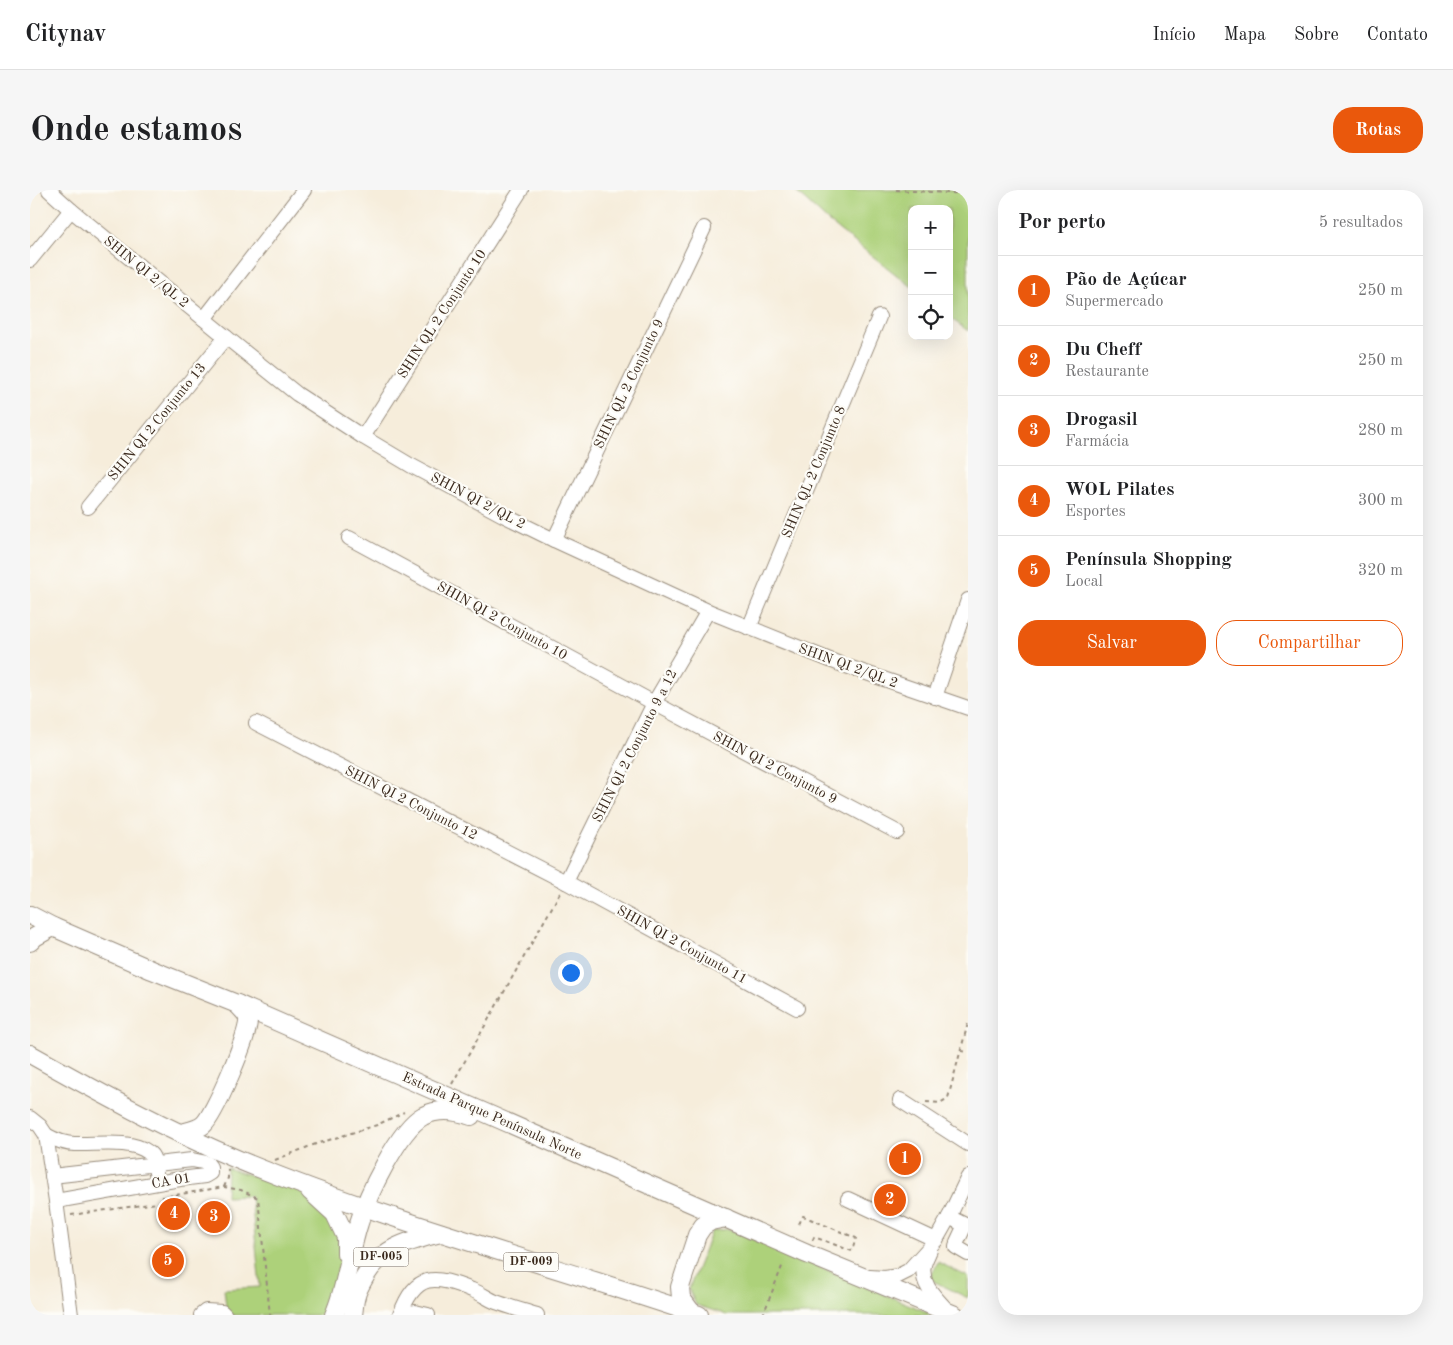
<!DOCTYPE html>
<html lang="pt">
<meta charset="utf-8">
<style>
:root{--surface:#fff;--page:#f6f6f6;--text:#202124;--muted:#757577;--line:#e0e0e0;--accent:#ea580c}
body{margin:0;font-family:"Old Standard TT",serif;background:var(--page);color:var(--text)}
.controls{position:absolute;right:15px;top:15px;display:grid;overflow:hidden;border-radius:10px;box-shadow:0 5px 20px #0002}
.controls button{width:45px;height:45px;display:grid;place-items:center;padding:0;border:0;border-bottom:1px solid var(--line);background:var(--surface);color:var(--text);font:25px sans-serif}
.you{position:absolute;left:540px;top:782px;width:18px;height:18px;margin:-12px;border:4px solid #fff;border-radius:50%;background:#1a73e8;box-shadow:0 0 0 8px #1a73e833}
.badge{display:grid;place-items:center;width:32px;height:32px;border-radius:50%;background:var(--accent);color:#fff;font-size:16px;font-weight:700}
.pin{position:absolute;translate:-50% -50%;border:2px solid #fff;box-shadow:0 1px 5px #0006}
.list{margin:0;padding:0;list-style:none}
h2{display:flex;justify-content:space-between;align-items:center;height:65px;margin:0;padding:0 20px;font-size:21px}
h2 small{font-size:16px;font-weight:400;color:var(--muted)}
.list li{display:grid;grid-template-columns:32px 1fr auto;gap:15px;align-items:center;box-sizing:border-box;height:70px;padding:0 20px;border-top:1px solid var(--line)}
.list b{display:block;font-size:19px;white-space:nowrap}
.list p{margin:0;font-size:16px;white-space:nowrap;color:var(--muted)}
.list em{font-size:16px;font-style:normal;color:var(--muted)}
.actions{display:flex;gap:10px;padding:15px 20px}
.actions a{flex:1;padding:11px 0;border:1px solid var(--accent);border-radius:20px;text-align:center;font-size:18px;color:var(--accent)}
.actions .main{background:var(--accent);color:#fff}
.icon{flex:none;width:28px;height:28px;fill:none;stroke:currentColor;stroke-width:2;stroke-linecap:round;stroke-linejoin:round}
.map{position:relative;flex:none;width:938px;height:1125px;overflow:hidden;border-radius:20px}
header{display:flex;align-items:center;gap:30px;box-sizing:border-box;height:70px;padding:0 25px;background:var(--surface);border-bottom:1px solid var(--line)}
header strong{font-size:24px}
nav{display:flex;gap:28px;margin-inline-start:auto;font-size:18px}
.intro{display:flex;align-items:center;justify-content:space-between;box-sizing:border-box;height:120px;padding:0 30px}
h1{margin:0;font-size:35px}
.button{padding:12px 22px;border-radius:20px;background:var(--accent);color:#fff;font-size:18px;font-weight:700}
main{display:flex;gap:30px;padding:0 30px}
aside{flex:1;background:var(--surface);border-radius:20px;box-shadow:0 5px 20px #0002}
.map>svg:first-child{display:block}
.green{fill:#add17a;stroke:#747e4c}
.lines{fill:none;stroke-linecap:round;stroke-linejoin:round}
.minor-casing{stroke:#988c7c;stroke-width:16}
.major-casing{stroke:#988c7c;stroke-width:20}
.path{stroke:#988c7c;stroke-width:2;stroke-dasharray:4 4;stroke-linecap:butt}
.minor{stroke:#fff;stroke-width:14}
.major{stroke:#fff;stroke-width:18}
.labels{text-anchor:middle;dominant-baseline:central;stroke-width:4.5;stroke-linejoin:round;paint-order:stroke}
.shield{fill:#fdfcf7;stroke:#75695f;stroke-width:1}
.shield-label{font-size:12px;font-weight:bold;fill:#3b2a1e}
.street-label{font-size:14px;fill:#3b2a1e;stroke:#fdfcf7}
</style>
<header>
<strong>Citynav</strong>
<nav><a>Início</a><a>Mapa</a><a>Sobre</a><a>Contato</a></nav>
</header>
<div class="intro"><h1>Onde estamos</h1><a class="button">Rotas</a></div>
<main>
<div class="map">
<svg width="938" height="1125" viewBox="0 0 938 1125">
<rect width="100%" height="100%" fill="#fdfcf7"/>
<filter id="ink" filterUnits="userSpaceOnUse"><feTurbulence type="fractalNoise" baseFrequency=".02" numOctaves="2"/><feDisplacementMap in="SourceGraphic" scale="10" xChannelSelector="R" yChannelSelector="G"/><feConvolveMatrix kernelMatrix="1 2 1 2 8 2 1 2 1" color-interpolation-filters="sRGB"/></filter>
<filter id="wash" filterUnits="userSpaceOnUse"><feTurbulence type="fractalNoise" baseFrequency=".0096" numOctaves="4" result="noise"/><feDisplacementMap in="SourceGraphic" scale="20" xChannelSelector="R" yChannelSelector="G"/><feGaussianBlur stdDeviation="1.12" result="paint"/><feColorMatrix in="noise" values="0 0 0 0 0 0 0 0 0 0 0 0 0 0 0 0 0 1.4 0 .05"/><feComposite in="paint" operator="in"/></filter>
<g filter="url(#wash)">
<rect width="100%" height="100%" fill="#f6eddb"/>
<g class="green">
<path d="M764,0H938V141L919,127V19H882V97L799,32Z"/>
<path d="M197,978L271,1001L295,1022L311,1047V1082L297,1125H197L194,1099L230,1097L221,1006L196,1007Z"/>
<path d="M699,1039L904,1125H697L666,1115L659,1099L682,1041Z"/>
<path d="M908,1072L938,1087V1108L899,1089Z"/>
</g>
</g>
<g filter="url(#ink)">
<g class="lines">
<g class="minor-casing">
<g id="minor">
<path d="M19,0L41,20L196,147L267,204L333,247L380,275L475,326L524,350L678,421L810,474L938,518"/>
<path d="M0,70L41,20"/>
<path d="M174,129L274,0"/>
<path d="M333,247L491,0"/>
<path d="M58,317L196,147"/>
<path d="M319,348L624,513L867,642"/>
<path d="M524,350L674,38"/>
<path d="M719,438L849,127"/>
<path d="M905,507L938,410"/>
<path d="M226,533L536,692L767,818"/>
<path d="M536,692L624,513L678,421"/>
<path d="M870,910L938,954"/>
<path d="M0,928L10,936L16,945L26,1011L41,1125"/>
<path d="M16,945C25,950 35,954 45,954C66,955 100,949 118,962C125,966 125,976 126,983"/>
<path d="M22,986L162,970L177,973L180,977V983L175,986L150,989L26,1011"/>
<path d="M818,1009L906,1050"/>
<path d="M919,1027L935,1035L927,1052L926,1057L938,1064"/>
<path d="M900,1060C898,1065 895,1070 894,1075C890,1094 905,1107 917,1120"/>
<path d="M840,1087L855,1088L868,1086L878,1081L906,1050L919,1027L938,987"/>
<path d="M171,1125L176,1121L192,1122L195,1125"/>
<path d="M370,1125C386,1082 404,1085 442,1100C451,1103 458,1109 466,1112C480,1117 494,1121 507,1125"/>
<path d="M370,1125L385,1122L398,1125"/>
</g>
</g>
<g class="major-casing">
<g id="major">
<path d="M0,725L23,737L122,780L207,814L777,1064L925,1125"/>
<path d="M0,752L5,747L23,737"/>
<path d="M0,864C68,902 137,940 209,970C359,1032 516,1073 669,1125"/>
<path d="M151,943C158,941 167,940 173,935C184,926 220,843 218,829C217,823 211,819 207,814"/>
<path d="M280,1001L305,1024L316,1047V1064"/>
<path d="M662,1123L651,1108L650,1097L667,1045L673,1036L681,1031L696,1028"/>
<path d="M304,1125C317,1096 319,1063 329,1033C337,1006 369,939 393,926C409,918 425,920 441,926"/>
<path d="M323,1125C324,1119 324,1112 326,1106C327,1101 330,1096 332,1092C350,1057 376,1052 411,1043"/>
</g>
</g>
<g class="path">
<path d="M866,0L938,4"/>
<path d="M931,861L938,862"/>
<path d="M422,894L530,703"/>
<path d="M896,912L910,913L918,908L938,833"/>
<path d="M245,970L283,955L347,935L374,922"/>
<path d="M194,997L198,988V980"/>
<path d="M41,1025L134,1012L133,1007L194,997L211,1000L228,1008L240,1125"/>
<path d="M769,1034L773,1026L826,1048L822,1061L784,1047L782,1052"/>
<path d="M733,1125L753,1074"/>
</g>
<use href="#minor" class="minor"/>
<use href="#major" class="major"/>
</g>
</g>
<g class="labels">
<g class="shield">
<rect x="323.5" y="1057.5" width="55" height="19" rx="4"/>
<rect x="473.5" y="1062.5" width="55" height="19" rx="4"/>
</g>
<g class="shield-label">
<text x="351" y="1067">DF-005</text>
<text x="501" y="1072">DF-009</text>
</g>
<g class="street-label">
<text transform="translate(116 82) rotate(39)">SHIN QI 2/QL 2</text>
<text transform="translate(412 124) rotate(-57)">SHIN QL 2 Conjunto 10</text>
<text transform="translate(599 194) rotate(-64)">SHIN QL 2 Conjunto 9</text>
<text transform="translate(127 232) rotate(-51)">SHIN QI 2 Conjunto 13</text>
<text transform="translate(784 282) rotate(-67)">SHIN QL 2 Conjunto 8</text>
<text transform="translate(448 311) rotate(28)">SHIN QI 2/QL 2</text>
<text transform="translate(472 431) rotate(29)">SHIN QI 2 Conjunto 10</text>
<text transform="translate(818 476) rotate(20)">SHIN QI 2/QL 2</text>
<text transform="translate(605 556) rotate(-63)">SHIN QI 2 Conjunto 9 a 12</text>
<text transform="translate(745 578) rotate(28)">SHIN QI 2 Conjunto 9</text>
<text transform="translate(381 613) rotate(27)">SHIN QI 2 Conjunto 12</text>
<text transform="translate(652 755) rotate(29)">SHIN QI 2 Conjunto 11</text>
<text transform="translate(462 926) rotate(24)">Estrada Parque Península Norte</text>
<text transform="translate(141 991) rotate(-10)">CA 01</text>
</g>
</g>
</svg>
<div class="controls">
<button>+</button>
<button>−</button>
<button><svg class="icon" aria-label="locate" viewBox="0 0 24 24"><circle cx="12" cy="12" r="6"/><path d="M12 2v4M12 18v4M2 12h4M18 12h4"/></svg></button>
</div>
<div class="you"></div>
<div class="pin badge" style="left:875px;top:969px">1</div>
<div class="pin badge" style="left:860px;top:1010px">2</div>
<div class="pin badge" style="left:184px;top:1027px">3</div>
<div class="pin badge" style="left:144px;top:1024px">4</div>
<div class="pin badge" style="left:138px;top:1071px">5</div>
</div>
<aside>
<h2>Por perto<small>5 resultados</small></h2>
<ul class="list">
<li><span class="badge">1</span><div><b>Pão de Açúcar</b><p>Supermercado</p></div><em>250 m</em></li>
<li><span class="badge">2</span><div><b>Du Cheff</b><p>Restaurante</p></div><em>250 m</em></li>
<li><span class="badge">3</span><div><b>Drogasil</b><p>Farmácia</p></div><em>280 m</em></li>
<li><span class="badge">4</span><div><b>WOL Pilates</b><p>Esportes</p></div><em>300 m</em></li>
<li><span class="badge">5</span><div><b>Península Shopping</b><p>Local</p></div><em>320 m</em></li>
</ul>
<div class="actions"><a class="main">Salvar</a><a>Compartilhar</a></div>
</aside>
</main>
